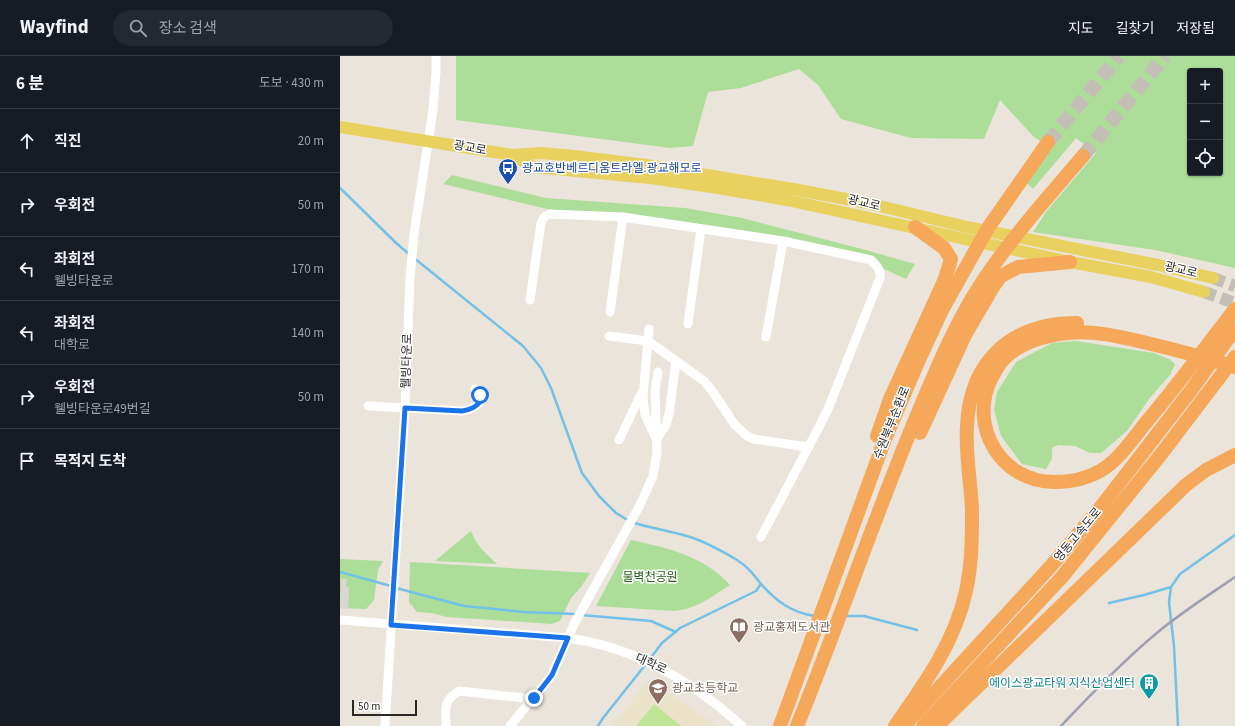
<!DOCTYPE html>
<html lang="ko">
<meta charset="utf-8">
<style>
:root{--surface:#171b24;--page:#242831;--text:#f1f3f6;--muted:#9ea1a6;--line:#363941}
body{margin:0;font-family:"Source Sans 3","Noto Sans KR",sans-serif;background:var(--page);color:var(--text)}
.controls{position:absolute;right:12px;top:12px;display:grid;overflow:hidden;border-radius:4px;box-shadow:0 1px 3px #0004}
.controls button{width:36px;height:36px;display:grid;place-items:center;padding:0;border:0;border-bottom:1px solid var(--line);background:var(--surface);color:var(--text);font:20px sans-serif}
.scale{position:absolute;left:12px;bottom:10px;width:65px;box-sizing:border-box;padding-left:4px;border:2px solid #282828;border-top:0;font-size:11px;line-height:14px;white-space:nowrap;color:#282828;-webkit-text-stroke:3px #fff;paint-order:stroke}
.stop{position:absolute;width:12px;height:12px;margin:-9px;border:3px solid #1a73e8;border-radius:50%;background:#fff}
.stop.end{background:#1a73e8;border-color:#fff;box-shadow:0 1px 4px #0008}
.list{margin:0;padding:0;list-style:none}
h2{display:flex;justify-content:space-between;align-items:center;height:52px;margin:0;padding:0 16px;font-size:17px}
h2 small{font-size:13px;font-weight:400;color:var(--muted)}
.list li{display:grid;grid-template-columns:26px 1fr auto;gap:12px;align-items:center;box-sizing:border-box;height:64px;padding:0 16px;border-top:1px solid var(--line)}
.list b{display:block;font-size:15px;white-space:nowrap}
.list p{margin:0;font-size:13px;white-space:nowrap;color:var(--muted)}
.list em{font-size:13px;font-style:normal;color:var(--muted)}
.icon{flex:none;width:22px;height:22px;fill:none;stroke:currentColor;stroke-width:2;stroke-linecap:round;stroke-linejoin:round}
.map{position:relative;flex:none;width:895px;height:670px;overflow:hidden}
header{display:flex;align-items:center;gap:24px;box-sizing:border-box;height:56px;padding:0 20px;background:var(--surface);border-bottom:1px solid var(--line)}
header strong{font-size:19px}
nav{display:flex;gap:22px;margin-inline-start:auto;font-size:14px}
.search{width:280px;height:36px;background:var(--page);display:flex;align-items:center;gap:10px;box-sizing:border-box;padding:0 14px;border-radius:22px;color:var(--muted);font-size:15px}
main{display:flex}
aside{flex:1;background:var(--surface)}
.map>svg:first-child{display:block}
.education{fill:#ebe2ca}
.green{fill:#acde99;fill-rule:evenodd}
.pitch{fill:#bee595}
.plaza{fill:#dad7d1}
.lines{fill:none;stroke-linecap:round;stroke-linejoin:round}
.stream{stroke:#72c1e8;stroke-width:2.5}
.major-tunnel{stroke:#c3beb6;stroke-width:12;stroke-dasharray:12 6;stroke-linecap:butt}
.highway-tunnel{stroke:#c3beb6;stroke-width:14;stroke-dasharray:14 7;stroke-linecap:butt}
.minor{stroke:#fff;stroke-width:9}
.major{stroke:#e9d160;stroke-width:12}
.highway{stroke:#f5a75a;stroke-width:14}
.rail{stroke:#9e9fb2;stroke-width:2.5}
.route{stroke:#1a73e8;stroke-width:5}
.labels{text-anchor:middle;dominant-baseline:central;stroke-width:3;stroke-linejoin:round;paint-order:stroke}
.street-label{font-size:12px;fill:#282828;stroke:#fff}
.transit-label{font-size:12px;fill:#164399;stroke:#fff;text-anchor:start}
.park-label{font-size:12px;fill:#27601d;stroke:#fff}
.education-label{font-size:12px;fill:#785e54;stroke:#fff;text-anchor:start}
.culture-label{font-size:12px;fill:#0d838f;stroke:#fff;text-anchor:end}
</style>
<header>
<strong>Wayfind</strong>
<div class="search"><svg class="icon" aria-label="search" viewBox="0 0 24 24"><circle cx="10" cy="10" r="6"/><path d="M15 15l6 6"/></svg>장소 검색</div>
<nav><a>지도</a><a>길찾기</a><a>저장됨</a></nav>
</header>
<main>
<aside>
<h2>6 분<small>도보 · 430 m</small></h2>
<ul class="list">
<li><svg class="icon" aria-label="ahead" viewBox="0 0 24 24"><path d="M12 20V5M6 11l6-6 6 6"/></svg><div><b>직진</b></div><em>20 m</em></li>
<li><svg class="icon" aria-label="right" viewBox="0 0 24 24"><path d="M7 20v-9h11M14 6l5 5-5 5"/></svg><div><b>우회전</b></div><em>50 m</em></li>
<li><svg class="icon" aria-label="left" viewBox="0 0 24 24"><path d="M17 20v-9H6M10 6l-5 5 5 5"/></svg><div><b>좌회전</b><p>웰빙타운로</p></div><em>170 m</em></li>
<li><svg class="icon" aria-label="left" viewBox="0 0 24 24"><path d="M17 20v-9H6M10 6l-5 5 5 5"/></svg><div><b>좌회전</b><p>대학로</p></div><em>140 m</em></li>
<li><svg class="icon" aria-label="right" viewBox="0 0 24 24"><path d="M7 20v-9h11M14 6l5 5-5 5"/></svg><div><b>우회전</b><p>웰빙타운로49번길</p></div><em>50 m</em></li>
<li><svg class="icon" aria-label="arrive" viewBox="0 0 24 24"><path d="M6 21V4h12l-3 4 3 4H6"/></svg><div><b>목적지 도착</b></div></li>
</ul>
</aside>
<div class="map">
<svg width="895" height="670" viewBox="0 0 895 670">
<rect width="100%" height="100%" fill="#eae4da"/>
<path class="education" d="M306,626L330,638L364,660L376,670H273Z"/>
<g class="green">
<path d="M116,0H895V212L815,194L693,176L706,156L756,97L736,82L693,133L685,125L698,107L712,93L693,80L660,44L644,83L571,82L501,63L478,29L459,13L401,32L368,36L353,90L330,92L116,64ZM850,15H880V117H850Z"/>
<path d="M112,119L206,142L345,152L402,162L522,193L575,208L566,223L522,203L341,168L207,153L103,128Z"/>
<path d="M736,285L814,297L829,303L835,308L830,319L809,343L787,375L761,397H750L735,390L718,389L712,392V403L706,413L682,408L661,380L654,354L657,336L676,306L712,287Z"/>
<path d="M131,475C136,489 146,498 157,508L95,505Z"/>
<path d="M291,484C328,492 364,500 390,529C371,541 357,553 334,555L256,550Z"/>
<path d="M0,503L43,505L38,514L34,544L26,553L0,552Z"/>
<path d="M70,506L250,517L241,531L231,542L220,565L211,568L107,561L91,557L77,556L69,546Z"/>
</g>
<path class="pitch" d="M314,648L341,670H296Z"/>
<path class="plaza" d="M1,523H7L6,531H9L8,553L0,552Z"/>
<g class="lines">
<g class="stream">
<path d="M0,132L55,186L70,199"/>
<path d="M74,202L183,290L201,312L211,332L242,417L259,440L276,457L289,465"/>
<path d="M294,467C311,472 330,475 347,480C364,485 382,495 397,504C407,510 414,519 421,528C436,545 452,557 475,560"/>
<path d="M0,516L51,530"/>
<path d="M56,532L124,550L184,556L236,558"/>
<path d="M769,547L804,539L831,531"/>
<path d="M241,559L311,565L336,576"/>
<path d="M504,560H524L577,574"/>
<path d="M309,604L322,587L340,572L416,535L421,528"/>
<path d="M258,670L263,662L306,608"/>
<path d="M838,670L834,590L829,546L831,531L840,518L895,479"/>
</g>
<g class="major-tunnel">
<path d="M873,222L895,230"/>
<path d="M864,236L895,247"/>
</g>
<g class="highway-tunnel">
<path d="M708,86L779,0"/>
<path d="M743,100L825,0"/>
</g>
<g class="minor">
<path d="M190,244L201,167L204,161L210,158L283,161L443,185L531,204C537,210 541,213 540,222L488,353L479,371L421,481"/>
<path d="M270,256L283,161"/>
<path d="M348,268L361,173"/>
<path d="M309,273L303,341L305,359L315,380"/>
<path d="M269,280L308,285L364,325L373,336L395,369L407,380L414,383L468,391"/>
<path d="M426,281L443,185"/>
<path d="M28,350L122,355C130,354 135,352 140,346V339L135,333"/>
<path d="M317,383L326,369L329,358L336,305"/>
<path d="M279,384L302,336"/>
<path d="M0,564L228,582C295,591 353,626 402,670"/>
<path d="M45,670L65,352L70,222L74,178L93,54L96,16V0"/>
<path d="M106,670C106,652 102,646 119,635L193,643"/>
<path d="M170,670L212,619L234,568L300,449L313,420L317,397L315,334L318,316"/>
</g>
<g class="major">
<path d="M0,71L172,99L201,97L234,100L306,109L453,133L527,147L627,171L818,209L873,222"/>
<path d="M172,99L194,111L310,122L378,132L447,144L730,206L811,221L864,236"/>
</g>
<g class="highway">
<path d="M895,253C865,292 836,331 804,369C791,385 778,405 760,415C746,423 730,426 714,426C661,426 628,370 651,323C655,316 658,309 664,303C679,287 706,279 728,277C755,274 781,281 807,287C837,294 866,302 895,311"/>
<path d="M580,377L625,279L653,231L661,220L678,211L730,206"/>
<path d="M537,380L550,343L605,223L611,203L604,192L575,171"/>
<path d="M440,670L545,383L578,306L602,254L648,172L708,86"/>
<path d="M457,670C499,567 534,462 577,359C596,314 615,267 642,226C672,181 708,141 743,100"/>
<path d="M555,670C584,629 615,586 626,535C632,508 632,481 632,454C631,426 625,398 627,370C630,304 672,267 737,267"/>
<path d="M564,670L711,510L760,452L852,333L895,273"/>
<path d="M583,670L722,521L822,397L895,301"/>
<path d="M597,670L846,429L866,414L895,399"/>
</g>
<path class="rail" d="M721,670C752,637 783,605 818,576C842,556 869,539 895,521"/>
</g>
<g class="lines">
<path class="route" d="M140,339V346C135,352 130,354 122,355L65,352L51,569L228,582L212,619L194,642"/>
</g>
<defs>
<g id="bus-pin" transform="scale(1)"><path d="M0 17L-7.5 6A9.5 9.5 0 1 1 7.5 6Z" fill="#1a4fb4" stroke="#fff"/><path d="M-5-6H5V4H4V6H2V4H-2V6H-4V4H-5ZM-3.5-4V0h7V-4ZM-3.5 1.2v1.5H-2V1.2ZM2 1.2v1.5H3.5V1.2Z" fill="#fff"/></g>
<g id="library-pin" transform="scale(1)"><path d="M0 17L-7.5 6A9.5 9.5 0 1 1 7.5 6Z" fill="#8d6e63" stroke="#fff"/><path d="M-6-4Q-3-5.5-.7-3.5V5Q-3 3-6 4ZM6-4Q3-5.5 .7-3.5V5Q3 3 6 4Z" fill="#fff"/></g>
<g id="building-pin" transform="scale(1)"><path d="M0 17L-7.5 6A9.5 9.5 0 1 1 7.5 6Z" fill="#0f9aa8" stroke="#fff"/><path d="M-4-6H4V6H1V3H-1V6H-4ZM-2.5-4.3h1.7v1.8h-1.7ZM.8-4.3h1.7v1.8H.8ZM-2.5-1h1.7V.8h-1.7ZM.8-1h1.7V.8H.8Z" fill="#fff"/></g>
<g id="school-pin" transform="scale(1)"><path d="M0 17L-7.5 6A9.5 9.5 0 1 1 7.5 6Z" fill="#8d6e63" stroke="#fff"/><path d="M0-5L7-2L0 1L-7-2ZM-4 1L0 2.5L4 1V4Q0 6-4 4Z" fill="#fff"/></g>
</defs>
<g fill-rule="evenodd">
<use href="#bus-pin" x="168" y="112"/>
<use href="#library-pin" x="399" y="571"/>
<use href="#building-pin" x="809" y="627"/>
<use href="#school-pin" x="318" y="632"/>
</g>
<g class="labels">
<g class="street-label">
<text transform="translate(130 92) rotate(10)">광교로</text>
<text transform="translate(524 147) rotate(13)">광교로</text>
<text transform="translate(841 214) rotate(13)">광교로</text>
<text transform="translate(67 305) rotate(-88)">웰빙타운로</text>
<text transform="translate(552 367) rotate(-68)">수원북부순환로</text>
<text transform="translate(738 479) rotate(-50)">영동고속도로</text>
<text transform="translate(311 608) rotate(24)">대학로</text>
</g>
<g class="transit-label">
<text x="182" y="112">광교호반베르디움트라엘.광교해모로</text>
</g>
<g class="park-label">
<text x="310" y="521">물벽천공원</text>
</g>
<g class="education-label">
<text x="413" y="571">광교홍재도서관</text>
<text x="332" y="632">광교초등학교</text>
</g>
<g class="culture-label">
<text x="795" y="627">에이스광교타워 지식산업센터</text>
</g>
</g>
</svg>
<div class="controls">
<button>+</button>
<button>−</button>
<button><svg class="icon" aria-label="locate" viewBox="0 0 24 24"><circle cx="12" cy="12" r="6"/><path d="M12 2v4M12 18v4M2 12h4M18 12h4"/></svg></button>
</div>
<div class="scale">50 m</div>
<div class="stop" style="left:140px;top:339px"></div>
<div class="stop end" style="left:194px;top:642px"></div>
</div>
</main>
